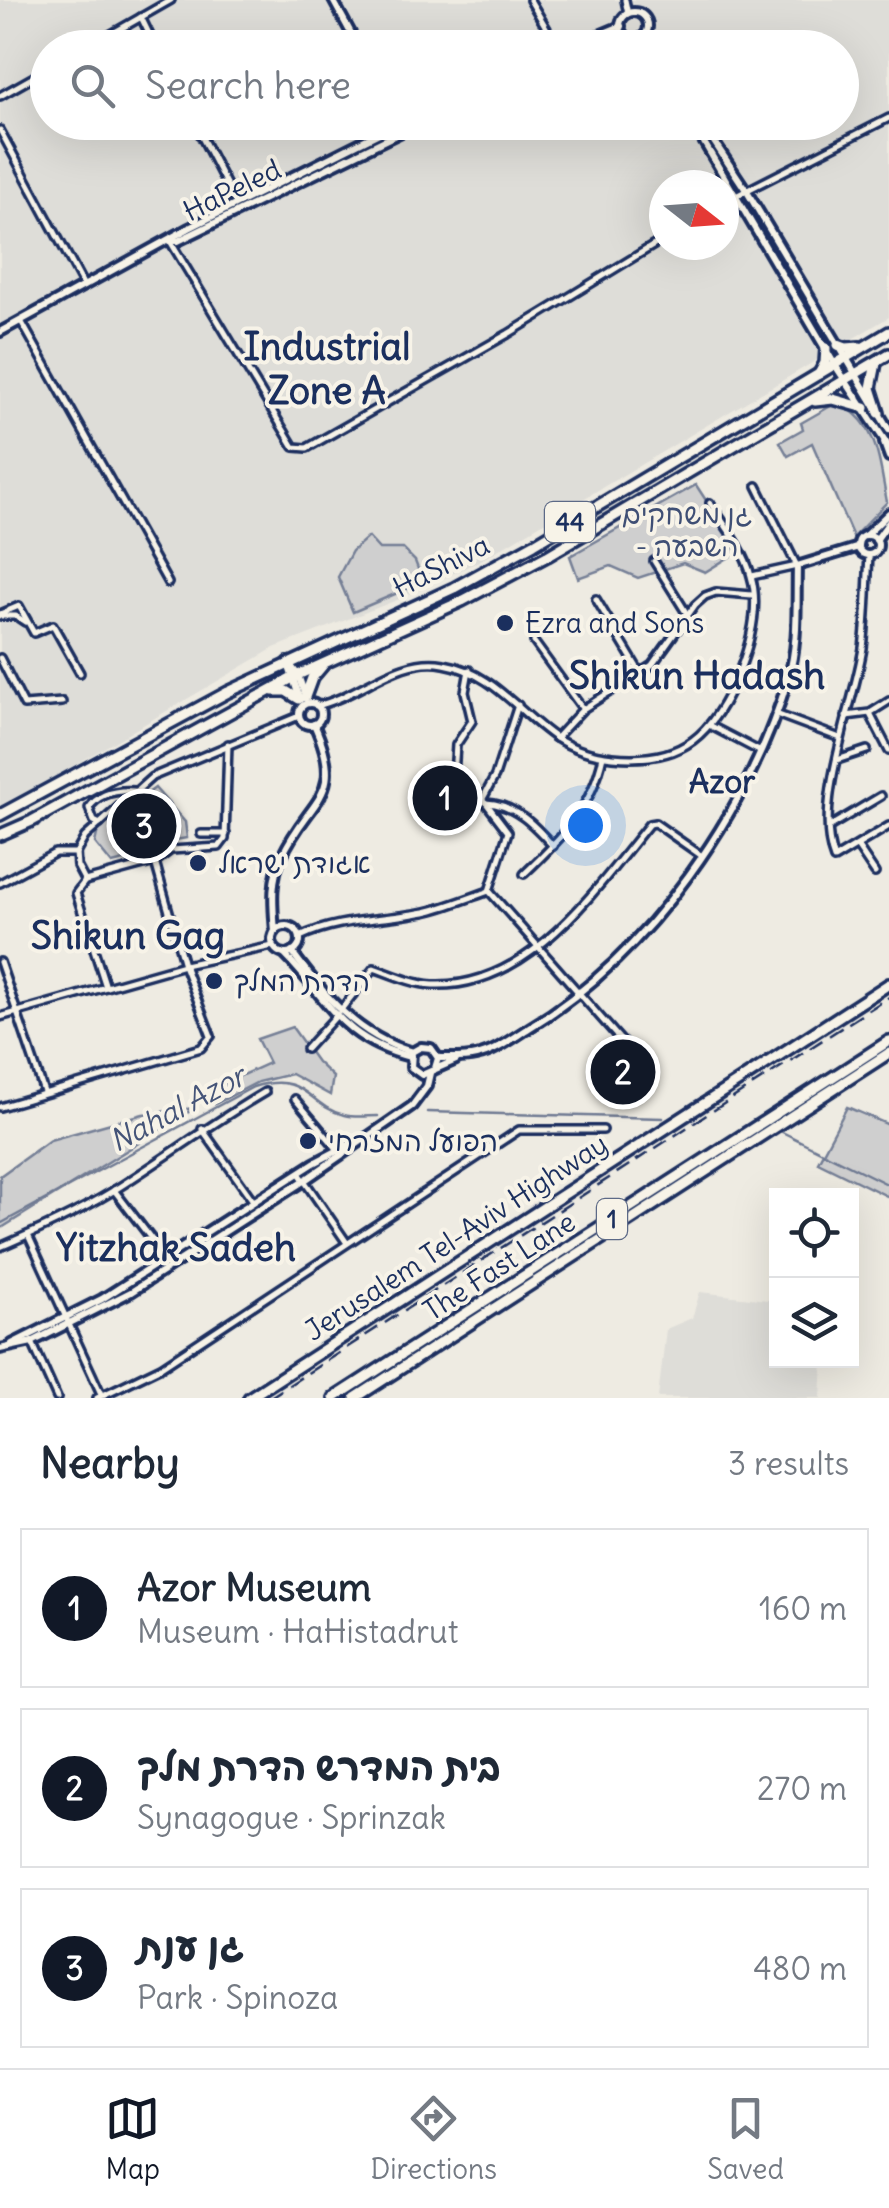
<!DOCTYPE html>
<meta charset="utf-8">
<style>
:root{--surface:#fff;--page:#f6f6f7;--text:#1f2937;--muted:#747a83;--line:#e0e1e3;--accent:#111827}
body{margin:0;font-family:Delius,"Playpen Sans Hebrew",sans-serif;background:var(--page);color:var(--text)}
.controls{position:absolute;right:30px;bottom:30px;display:grid;overflow:hidden;border-radius:0px;box-shadow:0 10px 40px #0002}
.controls button{width:90px;height:90px;display:grid;place-items:center;padding:0;border:0;border-bottom:2px solid var(--line);background:var(--surface);color:var(--text);font:50px sans-serif}
.compass{position:absolute;left:649px;top:170px;width:90px;height:90px;border-radius:50%;background:var(--surface);box-shadow:0 10px 40px #0002;rotate:107deg}
.you{position:absolute;left:585px;top:825px;width:35px;height:35px;margin:-25px;border:8px solid #fff;border-radius:50%;background:#1a73e8;box-shadow:0 0 0 15px #1a73e833}
.badge{display:grid;place-items:center;width:65px;height:65px;border-radius:50%;background:var(--accent);color:#fff;font-size:32px;font-weight:700}
.pin{position:absolute;translate:-50% -50%;border:5px solid #fff;box-shadow:0 2px 10px #0006}
.list{margin:0;padding:0;list-style:none}
h2{display:flex;justify-content:space-between;align-items:center;height:130px;margin:0;padding:0 40px;font-size:42px}
h2 small{font-size:32px;font-weight:400;color:var(--muted)}
.list li{display:grid;grid-template-columns:65px 1fr auto;gap:30px;align-items:center;box-sizing:border-box;height:160px;margin:0 20px 20px;padding:0 20px;border:2px solid var(--line);border-radius:0px}
.list b{display:block;font-size:38px;white-space:nowrap}
.list p{margin:0;font-size:32px;white-space:nowrap;color:var(--muted)}
.list em{font-size:32px;font-style:normal;color:var(--muted)}
.icon{flex:none;width:55px;height:55px;fill:none;stroke:currentColor;stroke-width:2;stroke-linecap:round;stroke-linejoin:round}
.map{position:relative;flex:none;width:889px;height:1398px;overflow:hidden}
.search{position:absolute;background:var(--surface);box-shadow:0 10px 40px #0002;left:30px;right:30px;top:30px;height:110px;display:flex;align-items:center;gap:25px;box-sizing:border-box;padding:0 35px;border-radius:55px;color:var(--muted);font-size:38px}
.sheet{height:670px;background:var(--surface)}
nav{display:flex;justify-content:space-around;align-items:center;box-sizing:border-box;height:140px;border-top:2px solid var(--line);background:var(--surface);font-size:28px;color:var(--muted)}
nav a{display:grid;justify-items:center;gap:5px}
nav .on{color:var(--accent)}
.map>svg:first-child{display:block}
.built{fill:#deddd8;fill-rule:evenodd}
.green{fill:#cfcfcf;stroke:#757f96;stroke-width:2.5}
.lines{fill:none;stroke-linecap:round;stroke-linejoin:round}
.stream{stroke:#6e7992;stroke-width:2.5}
.minor-casing{stroke:#1b2f5e;stroke-width:12}
.tertiary-casing{stroke:#1b2f5e;stroke-width:14}
.trunk-casing{stroke:#1b2f5e;stroke-width:16}
.motorway-casing{stroke:#1b2f5e;stroke-width:16}
.minor{stroke:#f7f3e8;stroke-width:5}
.tertiary{stroke:#f7f3e8;stroke-width:6}
.trunk{stroke:#f7f3e8;stroke-width:9}
.motorway{stroke:#f7f3e8;stroke-width:9}
.rail{stroke:#1b2f5e;stroke-width:2.5;stroke-dasharray:15 8;stroke-linecap:butt}
.poi-dot{fill:#1b2f5e;stroke:#f7f3e8;stroke-width:4}
.labels{text-anchor:middle;dominant-baseline:central;stroke-width:8;stroke-linejoin:round;paint-order:stroke}
.shield{fill:#f7f3e8;stroke:#5d6a87;stroke-width:2.5}
.shield-label{font-size:25px;font-weight:bold;fill:#1b2f5e}
.street-label{font-size:28px;fill:#1b2f5e;stroke:#f7f3e8}
.park-label{font-size:28px;fill:#3f4f75;stroke:#f7f3e8}
.poi-label{font-size:28px;fill:#1b2f5e;stroke:#f7f3e8;text-anchor:start}
.water-label{font-size:30px;font-style:italic;fill:#455478;stroke:#f7f3e8}
.quarter-label{font-size:32px;font-weight:bold;fill:#1b2f5e;stroke:#f7f3e8}
.district-label{font-size:38px;font-weight:bold;fill:#1b2f5e;stroke:#f7f3e8}
</style>
<div class="map">
<svg width="889" height="1398" viewBox="0 0 889 1398">
<rect width="100%" height="100%" fill="#eeebe2"/>
<filter id="ink" filterUnits="userSpaceOnUse"><feTurbulence type="fractalNoise" baseFrequency=".01" numOctaves="2"/><feDisplacementMap in="SourceGraphic" scale="20" xChannelSelector="R" yChannelSelector="G"/><feConvolveMatrix kernelMatrix="1 2 1 2 8 2 1 2 1" color-interpolation-filters="sRGB"/></filter>
<g filter="url(#ink)">
<g class="built">
<path d="M0,0H889V317L479,561L397,600L274,648L0,809ZM48,48H842V122H48ZM664,185H724V245H664Z"/>
<path d="M700,1292L776,1301V1360L823,1361L821,1398H658L666,1329L692,1318Z"/>
</g>
<g class="green">
<path d="M836,403C878,418 879,463 887,502L853,537L812,443L788,456L780,442L803,429L801,423Z"/>
<path d="M696,485L739,551L705,572L683,563L638,578L611,566L578,578L570,556Z"/>
<path d="M368,537L379,549H403L415,561L423,582L353,612L338,577L352,551Z"/>
<path d="M155,788L185,822L187,838L151,844L141,857L112,864L95,843L98,830Z"/>
<path d="M292,1027L317,1062L333,1077L330,1095L291,1074L258,1082L215,1104L209,1090L269,1063L257,1039Z"/>
<path d="M847,1107L889,1125V1197L818,1162Z"/>
<path d="M195,1108L0,1229V1176L50,1140L143,1114Z"/>
</g>
<g class="lines">
<g class="stream">
<path d="M427,1112L663,1118"/>
<path d="M778,1130L889,1185"/>
<path d="M0,1224L253,1087C307,1071 306,1105 344,1115C355,1118 367,1116 378,1116"/>
</g>
<g class="minor-casing">
<g id="minor">
<path d="M530,0L558,48"/>
<path d="M625,0L628,14"/>
<path d="M141,17L156,48"/>
<path d="M87,48L171,0"/>
<path d="M0,96L48,69"/>
<path d="M194,122L236,203"/>
<path d="M0,130L84,286"/>
<path d="M724,202L889,118"/>
<path d="M170,241L294,447L307,448L508,334L664,239"/>
<path d="M21,321L168,583"/>
<path d="M869,555C867,586 867,617 863,648C854,705 813,805 834,859L889,826"/>
<path d="M654,561L687,614"/>
<path d="M752,576L797,566L757,486"/>
<path d="M596,599L641,674"/>
<path d="M0,614L19,606L34,633L53,625L80,673"/>
<path d="M0,616H16L25,622"/>
<path d="M534,642L582,708"/>
<path d="M0,658L24,705L62,702"/>
<path d="M469,670L465,692L472,721L456,745L454,775L486,803L508,832L489,891"/>
<path d="M316,706C359,697 398,655 444,664C492,672 518,712 556,738C573,749 593,755 613,757C684,764 713,734 739,672C750,644 760,606 751,576C745,551 724,524 710,503"/>
<path d="M776,714L840,738"/>
<path d="M870,714L889,751"/>
<path d="M846,716L870,713L889,701"/>
<path d="M711,726L759,751"/>
<path d="M556,738L583,709L652,665L695,605L705,596L716,592L752,595"/>
<path d="M837,760L867,750"/>
<path d="M482,800L495,776L518,705"/>
<path d="M486,803C515,804 535,826 553,846"/>
<path d="M100,824L94,821L89,808C99,793 117,790 134,791"/>
<path d="M829,827L881,796"/>
<path d="M201,834H226"/>
<path d="M857,846L875,873"/>
<path d="M76,853L85,837L152,777L299,716"/>
<path d="M524,874C561,839 592,808 603,756"/>
<path d="M85,881L155,862L171,850L219,847L225,839L228,744"/>
<path d="M85,881L76,893L106,987"/>
<path d="M0,883L55,853H76L77,866L85,881"/>
<path d="M300,937C341,917 386,921 429,911C449,906 469,898 489,891L646,1069"/>
<path d="M0,962L44,1092"/>
<path d="M340,1011L374,968C393,975 413,984 433,985C529,989 595,890 649,824L655,823L702,856"/>
<path d="M0,1017L184,965L273,946"/>
<path d="M306,1049L336,1016"/>
<path d="M295,1099L338,1150"/>
<path d="M0,1107L201,1048L211,1036L184,965L155,862"/>
<path d="M202,1129L254,1202"/>
<path d="M299,1173L347,1243"/>
<path d="M114,1190L166,1258"/>
<path d="M28,1235L102,1396"/>
<path d="M0,1247C39,1230 77,1213 113,1191C164,1159 212,1123 265,1092"/>
<path d="M32,1342L57,1398"/>
<path d="M97,1398L161,1367L519,1130H603"/>
</g>
</g>
<g class="tertiary-casing">
<g id="tertiary">
<path d="M333,0L359,48"/>
<circle cx="634" cy="26" r="14"/>
<path d="M644,36L651,48"/>
<path d="M596,45L612,44L633,48"/>
<path d="M568,48L621,26"/>
<path d="M590,48L623,34"/>
<path d="M692,122L835,365L889,447"/>
<path d="M701,122L746,190L889,430"/>
<path d="M171,241H178L422,122"/>
<path d="M0,332L189,228L401,122"/>
<path d="M884,443L889,457"/>
<circle cx="868" cy="545" r="10"/>
<path d="M865,536L889,513"/>
<path d="M876,540L889,522"/>
<path d="M288,662L298,675L306,698"/>
<path d="M288,664L300,699"/>
<circle cx="310" cy="714" r="11"/>
<circle cx="286" cy="940" r="14"/>
<path d="M275,932C273,906 270,880 282,856C310,796 347,798 314,724"/>
<path d="M292,952C325,997 358,1036 412,1052"/>
<path d="M284,954C329,999 339,1039 410,1057"/>
<path d="M438,1058C450,1058 463,1059 476,1056C495,1052 513,1038 529,1028C649,955 748,812 788,679C799,643 796,604 797,566L859,547"/>
<path d="M435,1068L438,1058L431,1048L421,1047L412,1052L411,1067L422,1075L456,1060"/>
<path d="M12,1344L102,1299L314,1163L354,1142"/>
<path d="M0,1349L32,1342L131,1292L305,1180L412,1106L427,1086L430,1073"/>
</g>
</g>
<g class="trunk-casing">
<g id="trunk">
<path d="M838,345L846,348L860,347"/>
<path d="M876,363L871,388L879,413"/>
<path d="M819,374L825,363L826,348"/>
<path d="M815,401L833,399L865,408"/>
<path d="M273,691H286L299,699"/>
<path d="M305,697L312,678L323,665"/>
<path d="M0,815L228,692L454,588L534,544L889,332"/>
<path d="M0,835L32,821L298,675L462,601L547,556L889,354"/>
</g>
</g>
<g class="motorway-casing">
<g id="motorway">
<path d="M249,1398L889,984"/>
<path d="M334,1398L889,1041"/>
<path d="M355,1398L889,1053"/>
</g>
</g>
<use href="#minor" class="minor"/>
<use href="#tertiary" class="tertiary"/>
<use href="#trunk" class="trunk"/>
<use href="#motorway" class="motorway"/>
<path class="rail" d="M269,1398L889,997"/>
</g>
</g>
<g class="poi-dot">
<circle cx="505" cy="623" r="10"/>
<circle cx="198" cy="863" r="10"/>
<circle cx="214" cy="981" r="10"/>
<circle cx="308" cy="1141" r="10"/>
</g>
<g class="labels">
<g class="shield">
<rect x="545" y="502" width="50" height="40" rx="8"/>
<rect x="597" y="1199" width="30" height="40" rx="8"/>
</g>
<g class="shield-label">
<text x="570" y="522">44</text>
<text x="612" y="1219">1</text>
</g>
<g class="street-label">
<text transform="translate(232 190) rotate(-26)">HaPeled</text>
<text transform="translate(441 566) rotate(-27)">HaShiva</text>
<text transform="translate(456 1237) rotate(-33)">Jerusalem Tel-Aviv Highway</text>
<text transform="translate(499 1266) rotate(-33)">The Fast Lane</text>
</g>
<g class="park-label">
<text x="687" y="514">גן משחקים<tspan x="687" dy="32">- השבעה</tspan></text>
</g>
<g class="poi-label">
<text x="525" y="623">Ezra and Sons</text>
<text x="218" y="863">אגודת ישראל</text>
<text x="234" y="981">הדרת המלך</text>
<text x="328" y="1141">הפועל המזרחי</text>
</g>
<g class="water-label">
<text transform="translate(177 1108) rotate(-28)">Nahal Azor</text>
</g>
<g class="quarter-label">
<text x="722" y="781">Azor</text>
</g>
<g class="district-label">
<text x="327" y="346">Industrial<tspan x="327" dy="44">Zone A</tspan></text>
<text x="697" y="675">Shikun Hadash</text>
<text x="128" y="935">Shikun Gag</text>
<text x="176" y="1247">Yitzhak Sadeh</text>
</g>
</g>
</svg>
<div class="controls">
<button><svg class="icon" aria-label="locate" viewBox="0 0 24 24"><circle cx="12" cy="12" r="6"/><path d="M12 2v4M12 18v4M2 12h4M18 12h4"/></svg></button>
<button><svg class="icon" aria-label="layers" viewBox="0 0 24 24"><path d="M12 4l9 5-9 5-9-5zM3 14l9 5 9-5"/></svg></button>
</div>
<svg class="compass" viewBox="-18 -18 36 36"><path d="M0-13l5 13h-10z" fill="#e53935"/><path d="M0 13l5-13h-10z" fill="#747a83"/></svg>
<div class="you"></div>
<div class="pin badge" style="left:445px;top:798px">1</div>
<div class="pin badge" style="left:623px;top:1072px">2</div>
<div class="pin badge" style="left:144px;top:826px">3</div>
<div class="search"><svg class="icon" aria-label="search" viewBox="0 0 24 24"><circle cx="10" cy="10" r="6"/><path d="M15 15l6 6"/></svg>Search here</div>
</div>
<section class="sheet">
<h2>Nearby<small>3 results</small></h2>
<ul class="list">
<li><span class="badge">1</span><div><b>Azor Museum</b><p>Museum · HaHistadrut</p></div><em>160 m</em></li>
<li><span class="badge">2</span><div><b>בית המדרש הדרת מלך</b><p>Synagogue · Sprinzak</p></div><em>270 m</em></li>
<li><span class="badge">3</span><div><b>גן ענת</b><p>Park · Spinoza</p></div><em>480 m</em></li>
</ul>
</section>
<nav>
<a class="on"><svg class="icon" aria-label="map" viewBox="0 0 24 24"><path d="M3 6l6-2 6 2 6-2v14l-6 2-6-2-6 2zM9 4v14M15 6v14"/></svg>Map</a>
<a><svg class="icon" aria-label="directions" viewBox="0 0 24 24"><path d="M12 3l9 9-9 9-9-9zM9 14v-3h6M13 9l2 2-2 2"/></svg>Directions</a>
<a><svg class="icon" aria-label="saved" viewBox="0 0 24 24"><path d="M7 4h10v16l-5-4-5 4z"/></svg>Saved</a>
</nav>
